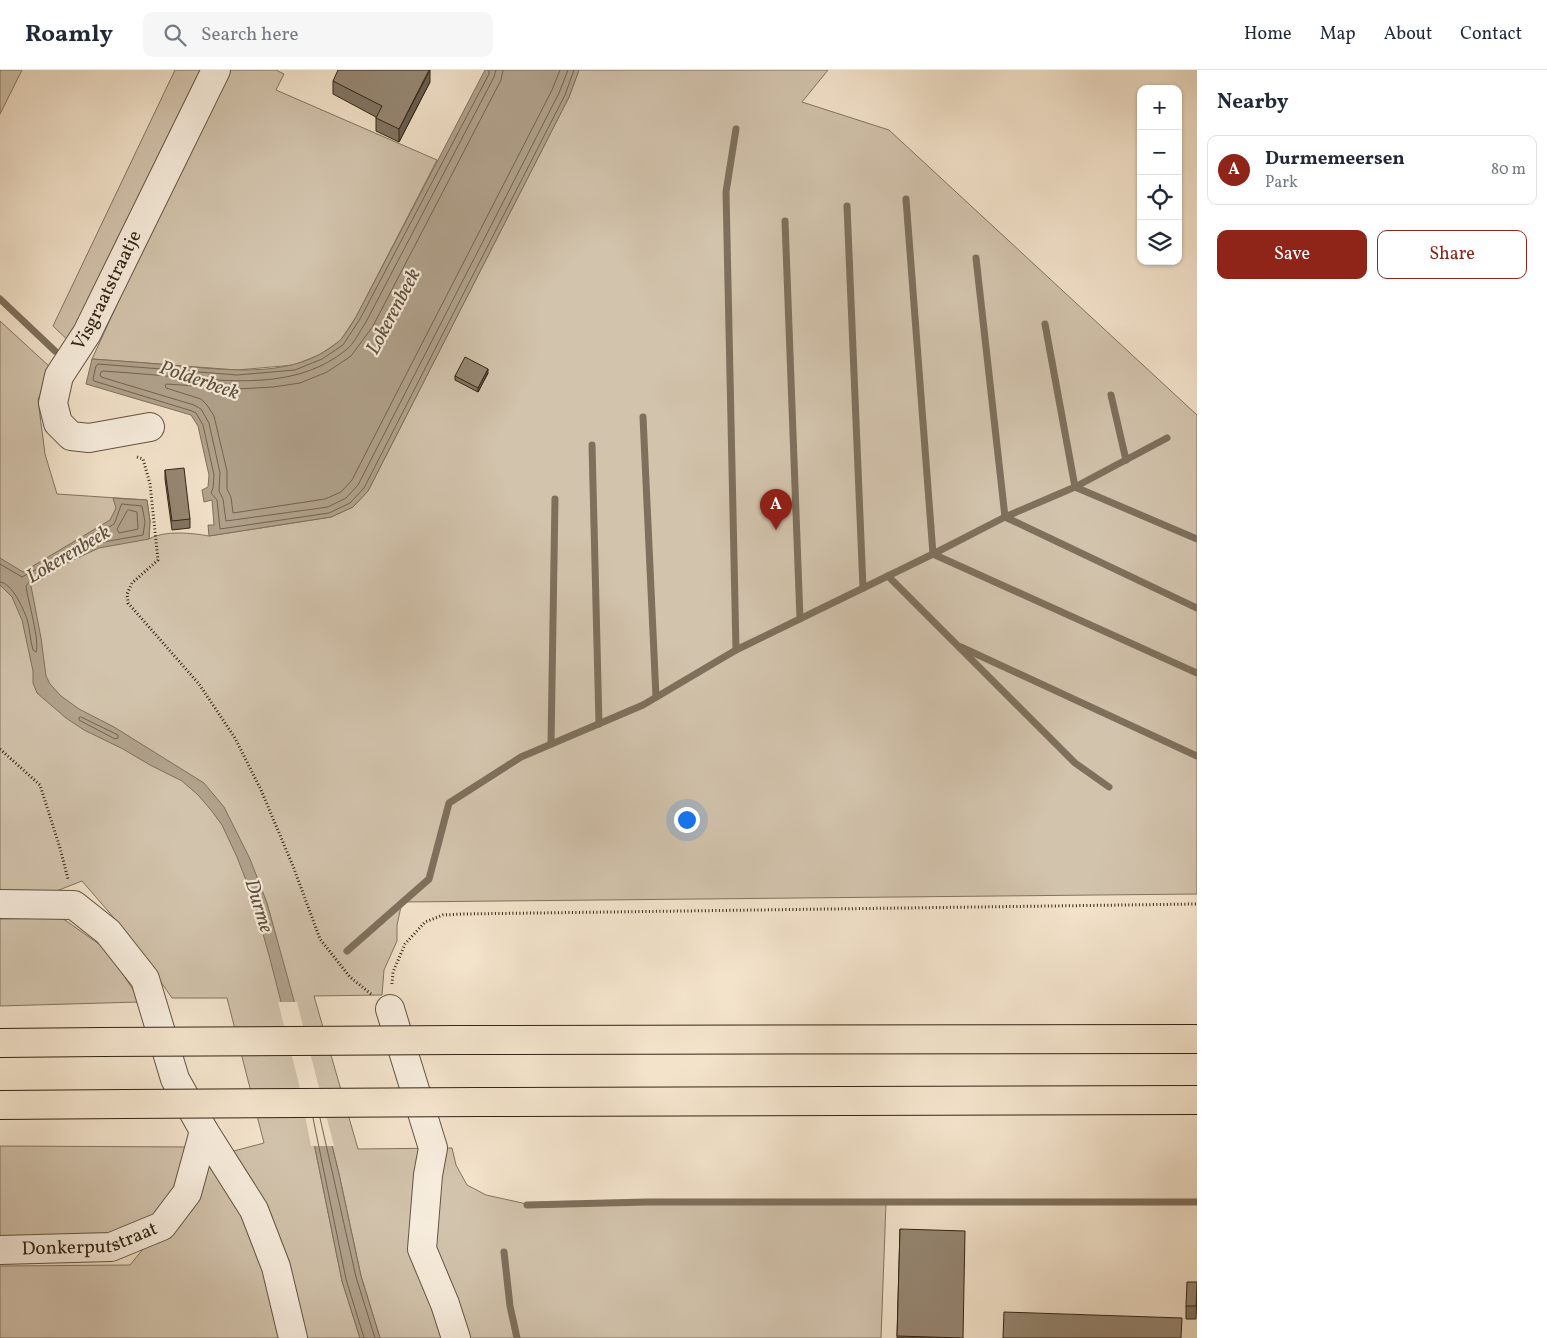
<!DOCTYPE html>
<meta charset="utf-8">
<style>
:root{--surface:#fff;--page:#f6f6f7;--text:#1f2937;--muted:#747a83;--line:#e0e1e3;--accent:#8f2418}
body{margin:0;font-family:Vollkorn,serif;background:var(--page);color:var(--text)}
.controls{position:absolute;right:15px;top:15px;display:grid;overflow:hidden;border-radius:10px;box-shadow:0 1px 4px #0004}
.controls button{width:45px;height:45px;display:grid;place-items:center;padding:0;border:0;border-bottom:1px solid var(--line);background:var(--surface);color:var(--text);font:25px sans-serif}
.you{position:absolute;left:686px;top:749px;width:18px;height:18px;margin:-12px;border:4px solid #fff;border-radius:50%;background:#1a73e8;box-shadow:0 0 0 8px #1a73e833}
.badge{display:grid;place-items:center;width:32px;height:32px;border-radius:50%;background:var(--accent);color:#fff;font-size:16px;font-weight:700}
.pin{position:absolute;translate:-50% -41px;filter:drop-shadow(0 1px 2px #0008)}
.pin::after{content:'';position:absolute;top:26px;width:18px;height:15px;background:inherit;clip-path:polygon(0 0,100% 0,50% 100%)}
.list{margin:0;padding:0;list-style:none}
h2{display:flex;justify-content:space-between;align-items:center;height:65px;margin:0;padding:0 20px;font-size:21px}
h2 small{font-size:16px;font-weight:400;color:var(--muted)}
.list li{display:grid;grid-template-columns:32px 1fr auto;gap:15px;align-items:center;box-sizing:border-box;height:70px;margin:0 10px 10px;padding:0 10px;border:1px solid var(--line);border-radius:10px}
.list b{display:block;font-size:19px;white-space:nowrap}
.list p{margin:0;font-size:16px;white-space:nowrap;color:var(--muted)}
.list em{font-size:16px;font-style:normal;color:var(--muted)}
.actions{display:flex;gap:10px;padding:15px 20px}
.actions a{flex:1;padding:11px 0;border:1px solid var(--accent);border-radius:10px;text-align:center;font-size:18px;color:var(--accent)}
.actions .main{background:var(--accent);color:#fff}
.icon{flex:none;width:28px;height:28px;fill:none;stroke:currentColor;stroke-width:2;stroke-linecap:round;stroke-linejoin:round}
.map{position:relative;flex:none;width:1197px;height:1268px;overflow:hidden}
header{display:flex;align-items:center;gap:30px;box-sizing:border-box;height:70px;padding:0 25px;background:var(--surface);border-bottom:1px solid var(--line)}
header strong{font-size:24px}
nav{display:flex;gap:28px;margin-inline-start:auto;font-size:18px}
.search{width:350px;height:45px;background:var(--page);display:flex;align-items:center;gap:12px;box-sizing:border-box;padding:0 18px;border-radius:10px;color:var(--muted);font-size:19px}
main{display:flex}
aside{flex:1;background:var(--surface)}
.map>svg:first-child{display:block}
.green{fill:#d2c3ac;stroke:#827460}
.water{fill:#b1a28c;stroke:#7e705c}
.pier{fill:#f3e3cb}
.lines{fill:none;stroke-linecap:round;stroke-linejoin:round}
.shore{stroke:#726350;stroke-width:1}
.stream{stroke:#7e705c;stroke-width:7}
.minor-casing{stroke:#625441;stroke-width:30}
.highway-casing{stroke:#322413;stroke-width:30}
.path{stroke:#322413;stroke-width:3;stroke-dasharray:1 2.5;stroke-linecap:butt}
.minor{stroke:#f7eddd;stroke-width:28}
.highway{stroke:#f3e3cb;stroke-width:28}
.highway-bridge-casing{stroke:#322413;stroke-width:30;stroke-linecap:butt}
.highway-bridge{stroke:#f3e3cb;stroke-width:28}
.wall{fill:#817463;stroke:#322413}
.shaded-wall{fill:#695e50;stroke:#322413}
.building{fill:#968773;stroke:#322413}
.labels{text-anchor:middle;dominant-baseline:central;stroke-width:4.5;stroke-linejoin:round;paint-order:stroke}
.street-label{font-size:19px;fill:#322413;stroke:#f7eddd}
.water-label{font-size:20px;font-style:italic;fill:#5e503d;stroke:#f7eddd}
</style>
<header>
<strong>Roamly</strong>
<div class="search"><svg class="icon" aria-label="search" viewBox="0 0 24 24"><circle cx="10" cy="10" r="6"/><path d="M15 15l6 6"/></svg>Search here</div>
<nav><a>Home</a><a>Map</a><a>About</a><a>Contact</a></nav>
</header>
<main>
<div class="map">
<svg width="1197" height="1268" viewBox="0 0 1197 1268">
<rect width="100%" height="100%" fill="#f3e3cb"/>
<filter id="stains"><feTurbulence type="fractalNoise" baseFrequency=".004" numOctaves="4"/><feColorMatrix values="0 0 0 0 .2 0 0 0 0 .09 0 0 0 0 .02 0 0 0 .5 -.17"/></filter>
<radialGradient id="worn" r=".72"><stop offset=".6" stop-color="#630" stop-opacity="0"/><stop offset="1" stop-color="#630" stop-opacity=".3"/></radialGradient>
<g class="green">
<path d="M0,0H22L0,44Z"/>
<path d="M175,0H205L73,275L53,256Z"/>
<path d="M225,0H276L284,4L276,20L437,90L356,247L340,271L319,285L294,295L237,300L92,289Z"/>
<path d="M579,0H828L802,32L889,60L1197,345V824L402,832L397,855V871L384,900L382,925L314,926L358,1079L452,1078L456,1095L467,1115L486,1125L527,1134L646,1132L886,1133L881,1268H380L361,1206L339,1104L317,1014H302L342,1211L360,1268H0V1196L130,1195L162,1156L196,1091L264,1073L227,928H172L127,863L82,811L54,822L0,821V251L50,297L38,330L45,384L57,424L147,430L150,451L149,469C165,460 192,463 209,466L331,447L353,437L368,421L569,27Z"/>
<path d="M62,848L106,879L138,927V932L0,936V849Z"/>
<path d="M0,1076L195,1077L170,1133L124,1164L0,1174Z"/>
</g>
<g class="water">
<path d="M485,0H579L569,27L368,421L353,437L331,447L209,466L208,455H214L212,430L204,432L202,420L208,417L209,405L198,356L191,345L86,314L92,289C121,291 150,293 180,296C232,300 294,309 338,272C345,266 351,255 356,247Z"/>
<path d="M113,428L147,430L150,451L149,469L99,478L71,491L31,516L41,568L46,606L50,614L61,626L79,639L114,657L204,713L224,737L250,789L267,833L317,1014L339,1104L361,1206L380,1268H360L342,1211L302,1014L270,889L254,831L237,787L222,755L211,740L198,725L182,711L150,695L123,679L84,660L66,648L37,623L33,613V601L22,550L12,527L0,515V488L23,502L110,450L116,438Z"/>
</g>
<path class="pier" d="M278,932H297L334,1076H311L299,1014Z"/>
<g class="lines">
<g class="shore">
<path d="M489,0V4L360,249L343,275L322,289L295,300L237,305L98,294L96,296L93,309L94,311L192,341L196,343L203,355L214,405L213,418L211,423L217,430L220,459L329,443L350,433L364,418L565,25L574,0"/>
<path d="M496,0L494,7L366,252C360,261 354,274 346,280C300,317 242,312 187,308C159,305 131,303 103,301L101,302L100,305L101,307L194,335L201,339L209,353L220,403L219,421L223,429L226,451L328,437L346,428L358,415L559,23L568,0"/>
<path d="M503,0L501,10L373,256L351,286L327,302L300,313L273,317L237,319L167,314L165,315L166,318L201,329L207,335L214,346L227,401V419L231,427L233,443L325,429L341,422L352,410L552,20L560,0"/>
<path d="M122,434L142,436L145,452L143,465L98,473L71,486L68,485L69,481L114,454Z"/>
<path d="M129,440L137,442L138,459L119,463L117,459L127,441Z"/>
<path d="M0,494L22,507L50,492L53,494L52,497L29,512L26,516C28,531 40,571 36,582L33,580C30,570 30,559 27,549C23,538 12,513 0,512"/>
<path d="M81,647L118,665V668L115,669L79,650V648Z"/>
<path d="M313,1048L346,1209L364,1268"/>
<path d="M320,1048L356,1207L375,1268"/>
</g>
<g class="stream">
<path d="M906,129L933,484L1197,603"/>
<path d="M847,136L863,518"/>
<path d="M785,151L800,549"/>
<path d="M976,188L1005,447L1197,538"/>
<path d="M0,229L55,281"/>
<path d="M1045,254L1075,417L1197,469"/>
<path d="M1111,325L1126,390"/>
<path d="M643,347L656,627"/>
<path d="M592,375L599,654"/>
<path d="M888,506L1075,693L1109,717"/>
<path d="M961,577L1197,686"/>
<path d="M736,580L933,484L1005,447L1075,417L1167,368"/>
<path d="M551,674L555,429"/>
<path d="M347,881L429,809L449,733L521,687L643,635L736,580L726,122L736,59"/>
<path d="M527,1135L646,1132H1197"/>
<path d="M504,1182L510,1236L517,1268"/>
</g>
<g class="minor-casing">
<g id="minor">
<path id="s1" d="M150,357L89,368L71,366L58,353L53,333L59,306L87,263L216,0"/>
<path d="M0,834L74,835L108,862L145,909L175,1009L204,1061L254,1140L276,1197L293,1268"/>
<path d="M390,939L433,1078L428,1105L422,1179L445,1234L456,1268"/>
<path id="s2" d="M0,1180L111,1177L162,1156L187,1123L204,1061"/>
</g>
</g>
<g class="highway-casing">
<g id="highway">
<path d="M456,970L1197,969"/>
<path d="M0,973L102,972"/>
<path d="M479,1032L1197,1030"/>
<path d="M0,1035L125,1034"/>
</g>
</g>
<g class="path">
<path d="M137,387L143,389L150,414L158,490L132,513L127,524L128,533L199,614L235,668L261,720L293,796L320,869L350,907L371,924"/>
<path d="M0,679L40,715L60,778L68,809"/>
<path d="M392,914L393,902L405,874L425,852L443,845L463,844L1197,834"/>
</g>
<use href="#minor" class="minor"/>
<use href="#highway" class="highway"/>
<g class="highway-bridge-casing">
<g id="highway-bridge">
<path d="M102,972L456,970"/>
<path d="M125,1034L479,1032"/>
</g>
</g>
<use href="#highway-bridge" class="highway-bridge"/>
</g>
<g class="wall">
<path d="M333,11L430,12L399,72L376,61V47L333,24Z"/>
<path d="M488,303L478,322L455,310V306Z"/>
<path d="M165,400L190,449V458L172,460L165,409Z"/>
<path d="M900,1159L963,1268H897Z"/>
<path d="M1197,1225L1196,1249H1186V1236Z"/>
</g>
<g class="shaded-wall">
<path d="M430,0V12L399,72V59Z"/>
<path d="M488,299V303L478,322V318Z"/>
</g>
<g class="building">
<path d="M338,0H429L399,59L376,48L382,36L333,11Z"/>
<path d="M465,287L488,299L478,318L455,306Z"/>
<path d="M184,398L190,449L172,451L165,400Z"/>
<path d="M900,1159L965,1161L963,1268L897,1266Z"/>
<path d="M1187,1212H1197L1196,1236H1186Z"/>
<path d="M1004,1242L1182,1248L1181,1268H1003Z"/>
</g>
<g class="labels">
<g class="street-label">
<text stroke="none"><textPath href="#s1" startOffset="245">Visgraatstraatje</textPath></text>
<text stroke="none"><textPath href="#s2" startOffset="91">Donkerputstraat</textPath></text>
</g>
<g class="water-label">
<text transform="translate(394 242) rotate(-62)">Lokerenbeek</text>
<text transform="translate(199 311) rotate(19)">Polderbeek</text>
<text transform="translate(69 485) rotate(-31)">Lokerenbeek</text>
<text transform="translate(258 836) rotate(73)">Durme</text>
</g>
</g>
<rect width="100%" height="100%" filter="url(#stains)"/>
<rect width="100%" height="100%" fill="url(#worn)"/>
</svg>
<div class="controls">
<button>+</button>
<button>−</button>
<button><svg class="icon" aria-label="locate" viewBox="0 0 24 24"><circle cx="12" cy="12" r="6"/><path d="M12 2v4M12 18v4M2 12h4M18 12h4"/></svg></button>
<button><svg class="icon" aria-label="layers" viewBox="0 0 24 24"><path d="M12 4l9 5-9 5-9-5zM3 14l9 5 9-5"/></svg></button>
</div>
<div class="you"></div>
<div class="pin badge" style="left:776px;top:460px">A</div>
</div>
<aside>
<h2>Nearby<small></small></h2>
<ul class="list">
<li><span class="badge">A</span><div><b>Durmemeersen</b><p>Park</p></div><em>80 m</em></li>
</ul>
<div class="actions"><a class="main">Save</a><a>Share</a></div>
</aside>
</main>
